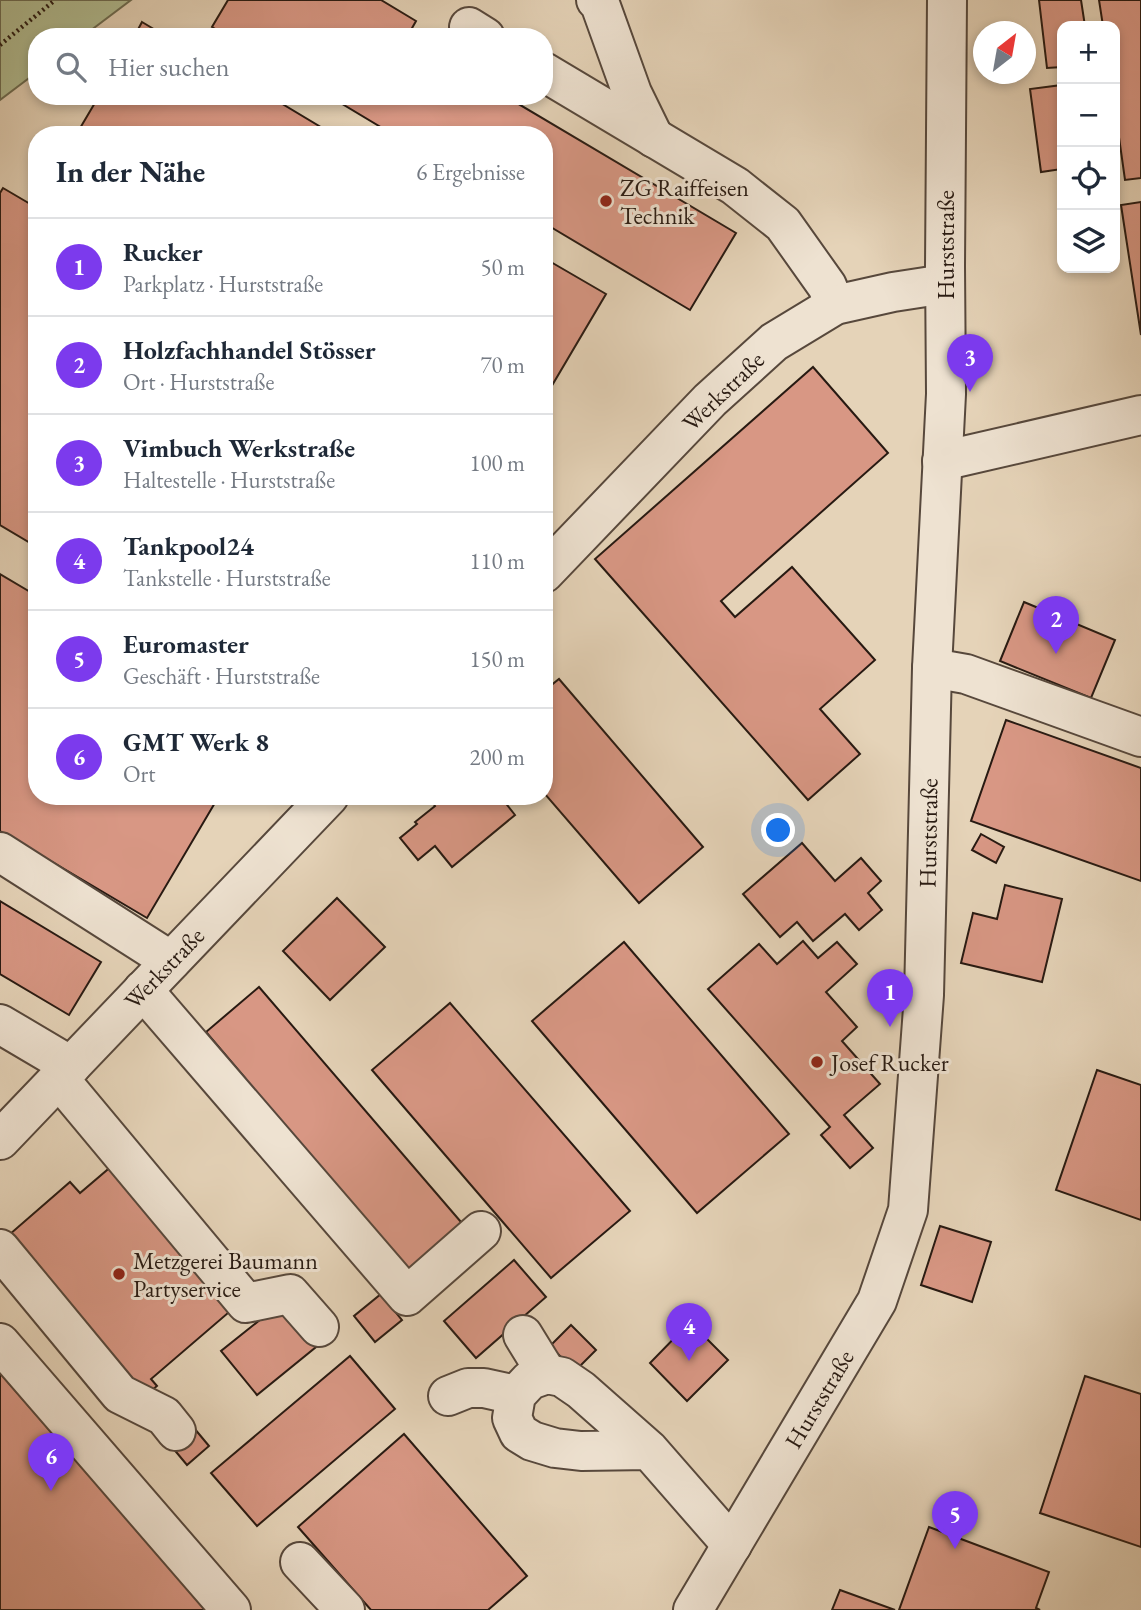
<!DOCTYPE html>
<html lang="de">
<meta charset="utf-8">
<style>
:root{--surface:#fff;--page:#f2f2f3;--text:#1f2937;--muted:#747a83;--line:#e0e1e3;--accent:#7c3aed}
body{margin:0;font-family:"EB Garamond",serif;background:var(--page);color:var(--text)}
.controls{position:absolute;right:21px;top:21px;display:grid;overflow:hidden;border-radius:14px;box-shadow:0 4px 10px #0003}
.controls button{width:63px;height:63px;display:grid;place-items:center;padding:0;border:0;border-bottom:2px solid var(--line);background:var(--surface);color:var(--text);font:35px sans-serif}
.compass{position:absolute;left:973px;top:21px;width:63px;height:63px;border-radius:50%;background:var(--surface);box-shadow:0 4px 10px #0003;rotate:31deg}
.you{position:absolute;left:779px;top:831px;width:24px;height:24px;margin:-18px;border:5px solid #fff;border-radius:50%;background:#1a73e8;box-shadow:0 0 0 10px #1a73e833}
.badge{display:grid;place-items:center;width:46px;height:46px;border-radius:50%;background:var(--accent);color:#fff;font-size:23px;font-weight:700}
.pin{position:absolute;translate:-50% -58px;filter:drop-shadow(0 2px 4px #0008)}
.pin::after{content:'';position:absolute;top:37px;width:24px;height:21px;background:inherit;clip-path:polygon(0 0,100% 0,50% 100%)}
.list{margin:0;padding:0;list-style:none}
h2{display:flex;justify-content:space-between;align-items:center;height:91px;margin:0;padding:0 28px;font-size:30px}
h2 small{font-size:23px;font-weight:400;color:var(--muted)}
.list li{display:grid;grid-template-columns:46px 1fr auto;gap:21px;align-items:center;box-sizing:border-box;height:98px;padding:0 28px;border-top:2px solid var(--line)}
.list b{display:block;font-size:26px;white-space:nowrap}
.list p{margin:0;font-size:23px;white-space:nowrap;color:var(--muted)}
.list em{font-size:23px;font-style:normal;color:var(--muted)}
.icon{flex:none;width:38px;height:38px;fill:none;stroke:currentColor;stroke-width:2;stroke-linecap:round;stroke-linejoin:round}
.map{position:relative;flex:none;width:1141px;height:1610px;overflow:hidden}
.search{position:absolute;background:var(--surface);box-shadow:0 4px 10px #0003;left:28px;top:28px;width:525px;height:77px;display:flex;align-items:center;gap:18px;box-sizing:border-box;padding:0 24px;border-radius:28px;color:var(--muted);font-size:26px}
.panel{position:absolute;background:var(--surface);box-shadow:0 4px 10px #0003;left:28px;top:126px;width:525px;height:679px;border-radius:28px}
.map>svg:first-child{display:block}
.green{fill:#b1bd92;stroke:#6c6c52;stroke-width:2}
.building{fill:#d89784;stroke:#281a12;stroke-width:2}
.lines{fill:none;stroke-linecap:round;stroke-linejoin:round}
.minor-casing{stroke:#57483c;stroke-width:42}
.path{stroke:#281a12;stroke-width:4.5;stroke-dasharray:2 3.5;stroke-linecap:butt}
.minor{stroke:#eee2d1;stroke-width:38}
.poi-dot{fill:#8f2418;stroke:#eee2d1;stroke-width:2.5}
.labels{text-anchor:middle;dominant-baseline:central;stroke-width:6;stroke-linejoin:round;paint-order:stroke}
.poi-label{font-size:24px;fill:#281a12;stroke:#eee2d1;text-anchor:start}
.street-label{font-size:24px;fill:#281a12;stroke:#eee2d1}
</style>
<div class="map">
<svg width="1141" height="1610" viewBox="0 0 1141 1610">
<rect width="100%" height="100%" fill="#e5d3b8"/>
<filter id="stains"><feTurbulence type="fractalNoise" baseFrequency=".00286" numOctaves="4"/><feColorMatrix values="0 0 0 0 .2 0 0 0 0 .09 0 0 0 0 .02 0 0 0 .5 -.17"/></filter>
<radialGradient id="worn" r=".72"><stop offset=".6" stop-color="#630" stop-opacity="0"/><stop offset="1" stop-color="#630" stop-opacity=".3"/></radialGradient>
<path class="green" d="M0,0H131L82,37H37V72L0,100Z"/>
<g class="building">
<path d="M228,0H381L416,21L407,37H229L212,27Z"/>
<path d="M1039,0H1081L1085,26H1062V67L1047,68Z"/>
<path d="M1099,0H1141V178L1125,180L1115,109V26H1103Z"/>
<path d="M142,22L167,37H134Z"/>
<path d="M1062,85V169L1041,172L1030,89Z"/>
<path d="M99,96H269L334,135H76Z"/>
<path d="M329,96H505L736,233L690,310L544,223V135H394Z"/>
<path d="M3,188L37,208V547L0,525V193Z"/>
<path d="M1141,202V335L1121,205Z"/>
<path d="M544,258L606,294L544,399Z"/>
<path d="M813,367L888,453L721,601L735,617L792,567L875,660L820,709L860,754L808,800L595,559Z"/>
<path d="M0,574L37,596V796H219L147,918L0,831Z"/>
<path d="M1024,602L1115,640L1091,698L1000,661Z"/>
<path d="M559,679L703,847L639,903L544,793V691Z"/>
<path d="M1006,720L1141,768V881L971,821Z"/>
<path d="M428,796H500L515,815L452,867L435,846L418,860L400,838L417,824L415,822L435,806Z"/>
<path d="M981,834L1004,847L996,863L972,850Z"/>
<path d="M802,843L835,881L861,858L881,881L868,893L882,910L859,930L845,914L813,941L797,922L780,937L743,894Z"/>
<path d="M1005,885L1062,899L1042,982L961,963L973,913L997,919Z"/>
<path d="M337,898L385,947L330,1000L283,951Z"/>
<path d="M0,901L101,962L69,1015L0,974Z"/>
<path d="M803,941L818,958L837,942L857,964L826,992L857,1027L842,1041L880,1084L844,1115L873,1148L850,1168L821,1135L830,1127L708,989L759,944L777,964Z"/>
<path d="M624,942L789,1134L697,1213L532,1021Z"/>
<path d="M259,987L467,1229L404,1283L235,1087L245,1078L206,1032Z"/>
<path d="M450,1003L630,1211L551,1278L372,1070Z"/>
<path d="M1097,1070L1141,1085V1220L1056,1190Z"/>
<path d="M113,1165L235,1307L151,1379L157,1386L139,1401L2,1241L70,1182L80,1193Z"/>
<path d="M940,1226L991,1242L972,1302L921,1285Z"/>
<path d="M514,1260L546,1297L476,1358L444,1321Z"/>
<path d="M381,1294L402,1320L375,1342L354,1316Z"/>
<path d="M284,1308L316,1347L257,1395L221,1351L271,1311Z"/>
<path d="M690,1322L728,1360L687,1401L650,1363Z"/>
<path d="M571,1325L596,1350L575,1371L550,1346Z"/>
<path d="M350,1356L395,1409L257,1526L211,1473Z"/>
<path d="M0,1373L206,1610H0Z"/>
<path d="M1085,1376L1141,1394V1547L1040,1513Z"/>
<path d="M189,1422L209,1446L187,1465L167,1441Z"/>
<path d="M404,1434L527,1576L488,1610H371L298,1527Z"/>
<path d="M929,1527L1049,1572L1036,1608L1040,1610H899Z"/>
<path d="M840,1590L895,1610H832Z"/>
</g>
<g class="lines">
<g class="minor-casing">
<g id="minor">
<path d="M596,0L600,4L632,93L654,138"/>
<path d="M469,27L485,37"/>
<path d="M544,72L735,186L783,224L827,286L835,305"/>
<path d="M942,461L1141,415"/>
<path d="M544,573L710,400L774,342L835,305L893,292L945,284"/>
<path d="M932,668L966,674L1141,737"/>
<path d="M0,852L171,961"/>
<path d="M143,990L407,1296L481,1231"/>
<path d="M0,1024L71,1066"/>
<path d="M58,1081L70,1092L246,1303L290,1294L319,1327"/>
<path d="M0,1140L329,796"/>
<path d="M0,1249L120,1394L164,1416L176,1431"/>
<path d="M523,1335L547,1374"/>
<path d="M0,1343L231,1610"/>
<path d="M448,1396L468,1388H484L516,1395"/>
<path d="M649,1450L581,1451L555,1448L532,1441L519,1433L512,1418L516,1395L530,1380L547,1374L562,1377L581,1390L649,1450L732,1545"/>
<path d="M300,1562L345,1610"/>
<path d="M693,1610L877,1301L908,1210L924,995L932,668L946,394L945,266L947,0"/>
</g>
</g>
<path class="path" d="M0,45L55,0"/>
<use href="#minor" class="minor"/>
</g>
<g class="poi-dot">
<circle cx="606" cy="201" r="7"/>
<circle cx="817" cy="1062" r="7"/>
<circle cx="119" cy="1274" r="7"/>
</g>
<g class="labels">
<g class="poi-label">
<text x="620" y="187">ZG Raiffeisen<tspan x="620" dy="28">Technik</tspan></text>
<text x="831" y="1062">Josef Rucker</text>
<text x="133" y="1260">Metzgerei Baumann<tspan x="133" dy="28">Partyservice</tspan></text>
</g>
<g class="street-label">
<text transform="translate(945 245) rotate(-90)">Hurststraße</text>
<text transform="translate(723 391) rotate(-44)">Werkstraße</text>
<text transform="translate(928 833) rotate(-89)">Hurststraße</text>
<text transform="translate(164 968) rotate(-46)">Werkstraße</text>
<text transform="translate(819 1399) rotate(-59)">Hurststraße</text>
</g>
</g>
<rect width="100%" height="100%" filter="url(#stains)"/>
<rect width="100%" height="100%" fill="url(#worn)"/>
</svg>
<div class="controls">
<button>+</button>
<button>−</button>
<button><svg class="icon" aria-label="locate" viewBox="0 0 24 24"><circle cx="12" cy="12" r="6"/><path d="M12 2v4M12 18v4M2 12h4M18 12h4"/></svg></button>
<button><svg class="icon" aria-label="layers" viewBox="0 0 24 24"><path d="M12 4l9 5-9 5-9-5zM3 14l9 5 9-5"/></svg></button>
</div>
<svg class="compass" viewBox="-18 -18 36 36"><path d="M0-13l5 13h-10z" fill="#e53935"/><path d="M0 13l5-13h-10z" fill="#747a83"/></svg>
<div class="you"></div>
<div class="pin badge" style="left:890px;top:1027px">1</div>
<div class="pin badge" style="left:1056px;top:654px">2</div>
<div class="pin badge" style="left:970px;top:392px">3</div>
<div class="pin badge" style="left:689px;top:1361px">4</div>
<div class="pin badge" style="left:955px;top:1549px">5</div>
<div class="pin badge" style="left:51px;top:1491px">6</div>
<div class="search"><svg class="icon" aria-label="search" viewBox="0 0 24 24"><circle cx="10" cy="10" r="6"/><path d="M15 15l6 6"/></svg>Hier suchen</div>
<section class="panel">
<h2>In der Nähe<small>6 Ergebnisse</small></h2>
<ul class="list">
<li><span class="badge">1</span><div><b>Rucker</b><p>Parkplatz · Hurststraße</p></div><em>50 m</em></li>
<li><span class="badge">2</span><div><b>Holzfachhandel Stösser</b><p>Ort · Hurststraße</p></div><em>70 m</em></li>
<li><span class="badge">3</span><div><b>Vimbuch Werkstraße</b><p>Haltestelle · Hurststraße</p></div><em>100 m</em></li>
<li><span class="badge">4</span><div><b>Tankpool24</b><p>Tankstelle · Hurststraße</p></div><em>110 m</em></li>
<li><span class="badge">5</span><div><b>Euromaster</b><p>Geschäft · Hurststraße</p></div><em>150 m</em></li>
<li><span class="badge">6</span><div><b>GMT Werk 8</b><p>Ort</p></div><em>200 m</em></li>
</ul>
</section>
</div>
